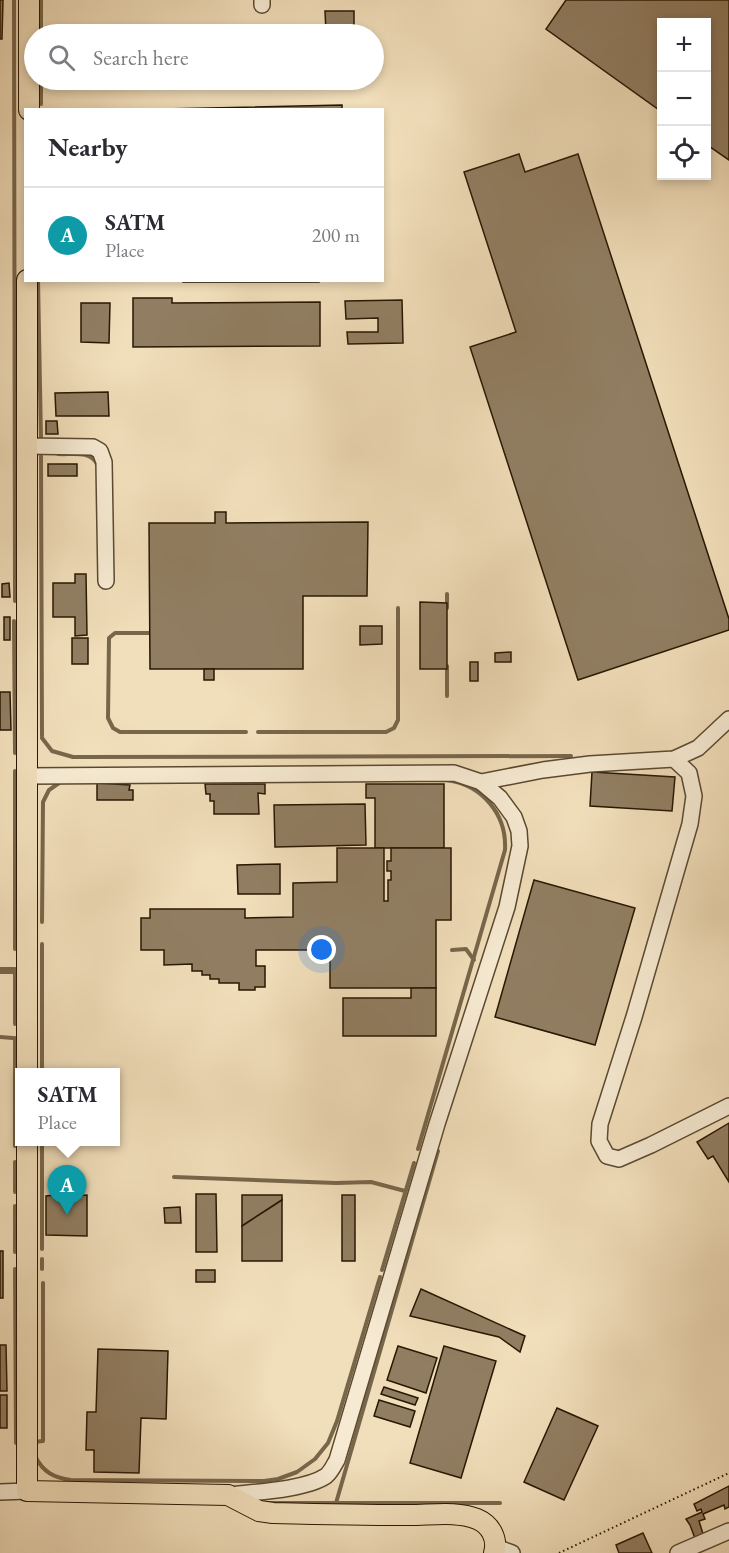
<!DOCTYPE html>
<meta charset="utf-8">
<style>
:root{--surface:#fff;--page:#f7f7f7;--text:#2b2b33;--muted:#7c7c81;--line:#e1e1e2;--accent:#d93025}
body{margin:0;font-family:"EB Garamond",serif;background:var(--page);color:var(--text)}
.controls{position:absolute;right:18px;top:18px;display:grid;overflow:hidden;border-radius:0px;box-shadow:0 3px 9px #0003}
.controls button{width:54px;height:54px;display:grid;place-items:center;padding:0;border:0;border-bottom:2px solid var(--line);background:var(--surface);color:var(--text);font:30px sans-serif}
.you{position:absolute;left:322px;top:950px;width:21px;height:21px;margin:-15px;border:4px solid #fff;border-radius:50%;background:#1a73e8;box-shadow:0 0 0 9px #1a73e833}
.badge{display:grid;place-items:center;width:39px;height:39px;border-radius:50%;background:var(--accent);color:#fff;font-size:20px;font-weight:700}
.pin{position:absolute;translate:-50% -50px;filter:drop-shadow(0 2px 3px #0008)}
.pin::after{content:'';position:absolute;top:32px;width:21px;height:18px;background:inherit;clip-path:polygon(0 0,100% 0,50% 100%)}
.popup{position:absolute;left:15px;top:1068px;width:105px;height:78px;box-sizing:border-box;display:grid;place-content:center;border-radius:0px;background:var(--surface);filter:drop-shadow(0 2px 4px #0005);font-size:20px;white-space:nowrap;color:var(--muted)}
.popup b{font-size:22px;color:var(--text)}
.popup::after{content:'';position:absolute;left:50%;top:100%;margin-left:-12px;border:12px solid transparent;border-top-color:var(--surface)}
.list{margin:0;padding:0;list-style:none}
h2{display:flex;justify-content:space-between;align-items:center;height:78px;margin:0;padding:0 24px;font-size:26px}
h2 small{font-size:20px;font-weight:400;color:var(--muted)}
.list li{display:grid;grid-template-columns:39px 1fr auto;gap:18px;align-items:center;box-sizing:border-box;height:96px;padding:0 24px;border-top:2px solid var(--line)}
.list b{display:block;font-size:22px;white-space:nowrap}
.list p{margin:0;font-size:20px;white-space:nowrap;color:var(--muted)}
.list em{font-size:20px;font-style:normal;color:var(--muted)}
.icon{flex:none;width:33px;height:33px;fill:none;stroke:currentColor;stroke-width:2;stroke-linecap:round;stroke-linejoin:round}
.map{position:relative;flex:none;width:729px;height:1553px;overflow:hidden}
.search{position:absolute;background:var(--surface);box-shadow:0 3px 9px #0003;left:24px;top:24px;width:360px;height:66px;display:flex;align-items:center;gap:15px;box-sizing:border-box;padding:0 21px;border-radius:33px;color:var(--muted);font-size:22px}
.panel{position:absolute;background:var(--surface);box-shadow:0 3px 9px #0003;left:24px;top:108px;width:360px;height:174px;border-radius:0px}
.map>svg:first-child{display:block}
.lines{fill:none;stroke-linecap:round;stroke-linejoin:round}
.stream{stroke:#78664b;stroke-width:4}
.building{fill:#917e62;stroke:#281702;stroke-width:1.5}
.minor-casing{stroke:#5a4930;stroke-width:18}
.major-casing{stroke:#281702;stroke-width:22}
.path{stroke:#281702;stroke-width:2;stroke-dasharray:1.5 3;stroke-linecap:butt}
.minor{stroke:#f6ead2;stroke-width:15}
.major{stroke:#f1deba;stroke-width:20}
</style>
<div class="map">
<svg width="729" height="1553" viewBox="0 0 729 1553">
<rect width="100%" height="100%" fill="#f1deba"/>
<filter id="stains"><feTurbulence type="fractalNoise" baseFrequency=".00333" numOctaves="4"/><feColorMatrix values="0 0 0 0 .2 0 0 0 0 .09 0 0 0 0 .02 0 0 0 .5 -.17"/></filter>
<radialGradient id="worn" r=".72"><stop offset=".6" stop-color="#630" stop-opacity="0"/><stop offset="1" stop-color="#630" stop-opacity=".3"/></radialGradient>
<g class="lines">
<g class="stream">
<path d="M14,0L15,601"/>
<path d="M41,0V34"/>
<path d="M41,104V80"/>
<path d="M38,280L41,440"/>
<path d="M58,454C71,455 90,450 97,464"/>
<path d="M41,456L42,736"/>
<path d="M447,594V608"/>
<path d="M14,621L15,753"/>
<path d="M150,633H115L109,638L108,718L113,728L120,732H246"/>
<path d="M447,696V666"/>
<path d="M258,732H386L394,728L398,720V608"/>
<path d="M42,738L52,751L73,757L571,756"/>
<path d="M15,771V949"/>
<path d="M42,922L43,802L49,790L62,781"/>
<path d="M452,950L466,949L474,960"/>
<path d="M0,969H15"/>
<path d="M0,972H15V1024"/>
<path d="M0,1037L13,1038"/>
<path d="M42,1072V944"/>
<path d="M15,1146V1038"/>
<path d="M418,1149L505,850C507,814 482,785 447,780"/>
<path d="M15,1162V1192"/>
<path d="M174,1177L336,1183L371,1182L405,1191"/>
<path d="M15,1206V1252"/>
<path d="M42,1249V1142"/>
<path d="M15,1269L16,1443"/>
<path d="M42,1269V1259"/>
<path d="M382,1270L414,1163"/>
<path d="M34,1442L43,1441V1283"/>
<path d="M35,1456C43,1472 54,1478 71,1480L264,1481L278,1479L297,1472L315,1459L328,1443L337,1421L380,1277"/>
<path d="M268,1503H500"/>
<path d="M336,1503L438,1151"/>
</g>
</g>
<g class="building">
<path d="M0,0H3L2,39H0Z"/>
<path d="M566,0H729V160L706,144V22H662V112L546,29Z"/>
<path d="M325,11H354V32H326Z"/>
<path d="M342,105V110L161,109Z"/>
<path d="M519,154L525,172L578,154L729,619V630L578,680L470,347L516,332L464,172Z"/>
<rect x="183" y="280" width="136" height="2"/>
<path d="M133,298H172V303L320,302V346L133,347Z"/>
<path d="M402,300L403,343L348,344L347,332H378V318L346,319L345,301Z"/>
<path d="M81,303H110L109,343L81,342Z"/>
<path d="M108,392L109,416H56L55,393Z"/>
<path d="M46,421H57L58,434H46Z"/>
<rect x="48" y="464" width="29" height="12"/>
<path d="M215,512H226V523L368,522L367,596H303V669H150L149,523H215Z"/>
<path d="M75,574H86L87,635L75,636V617H53V583H75Z"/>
<path d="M9,583L10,597H2V584Z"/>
<path d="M420,602L447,603V669H420Z"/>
<rect x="4" y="617" width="6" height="23"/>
<path d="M360,626H382V644L360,645Z"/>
<rect x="72" y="638" width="16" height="26"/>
<path d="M511,652V662H495V653Z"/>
<rect x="470" y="662" width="8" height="19"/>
<rect x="204" y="669" width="10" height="11"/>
<path d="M0,692H10L11,730H0Z"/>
<path d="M592,772L675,777L672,811L590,806Z"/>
<path d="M97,783L130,785L129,790H133V800H97Z"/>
<path d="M205,784H265V794L258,793L259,814H214V801H210V794H206Z"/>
<path d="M366,784H444V848H375V798H366Z"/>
<path d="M365,804L366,845L275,847L274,805Z"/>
<path d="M337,848H384V901H388V880H391V871H387V861H391V848H451V920H436V988H330V950H256V966H265V987H255V990H239V983H219V979H210V975H202V971H192V964L164,965V950H141V918H150V909H245V918L293,917V883L337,882Z"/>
<path d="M280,864V894H238L237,865Z"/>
<path d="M534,880L635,908L595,1045L495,1017Z"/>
<path d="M411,988H436V1036H343V998H411Z"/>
<path d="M729,1123V1182L713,1156L708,1159L697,1142Z"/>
<path d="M74,1189V1196L87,1195V1236L46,1235V1196L55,1195V1190Z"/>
<path d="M196,1194H216L217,1252H196Z"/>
<path d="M242,1195H282V1200L242,1226Z"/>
<rect x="342" y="1195" width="13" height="66"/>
<path d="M282,1200V1261H242V1226Z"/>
<path d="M180,1207L181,1223H165L164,1208Z"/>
<rect x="0" y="1251" width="3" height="47"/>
<rect x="196" y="1270" width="19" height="12"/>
<path d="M421,1289L525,1336L520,1352L499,1337L410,1316Z"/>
<path d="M0,1345H6L7,1391H0Z"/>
<path d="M398,1346L437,1358L426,1393L387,1380Z"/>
<path d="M444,1346L496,1361L461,1478L410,1463Z"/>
<path d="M98,1349L168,1351L166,1419L141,1418L139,1473L94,1472V1450H86L87,1412H96Z"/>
<path d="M384,1387L418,1398L415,1405L381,1394Z"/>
<rect x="0" y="1395" width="7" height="33"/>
<path d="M379,1400L415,1411L410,1427L374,1416Z"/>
<path d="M557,1408L598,1426L564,1500L524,1482Z"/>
<path d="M729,1486V1507L725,1509L724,1505L703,1514L705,1519L699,1521L704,1537L696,1541L690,1525L686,1519L702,1512L701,1509L697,1511L694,1504Z"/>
<path d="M643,1533L652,1553H619L616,1545Z"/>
</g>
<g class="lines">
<g class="minor-casing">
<g id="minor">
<path d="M262,0V5"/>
<path d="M25,446L93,447L100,451L104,462L106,581"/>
<path d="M674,759L689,773L694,796L690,824L634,1017L600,1124L599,1141L607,1156L619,1159L651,1145L729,1106"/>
<path d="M27,776L454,773L481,782L500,798L514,817L519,831L520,846L507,907L437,1124L337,1460C334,1465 331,1472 326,1476C305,1490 254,1492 228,1495"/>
<path d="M481,782L543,770L590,764L674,759L698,748L729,719"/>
<path d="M0,1492L27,1491"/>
<path d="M496,1547L512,1553"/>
<path d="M678,1553L729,1531"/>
</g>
</g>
<g class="major-casing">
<g id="major">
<path d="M29,110V0"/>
<path d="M27,280V1072"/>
<path d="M27,1142V1491L228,1495L259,1511L273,1513C316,1514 360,1515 403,1515C427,1516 455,1510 477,1519C491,1525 498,1539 494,1553"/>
</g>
</g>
<path class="path" d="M559,1553L729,1473"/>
<use href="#minor" class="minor"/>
<use href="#major" class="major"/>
</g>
<rect width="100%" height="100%" filter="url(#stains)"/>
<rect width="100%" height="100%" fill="url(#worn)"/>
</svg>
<div class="controls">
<button>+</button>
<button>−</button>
<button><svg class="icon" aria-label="locate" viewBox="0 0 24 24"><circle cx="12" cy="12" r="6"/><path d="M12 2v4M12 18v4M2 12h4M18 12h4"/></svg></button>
</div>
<div class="you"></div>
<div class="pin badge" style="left:67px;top:1215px;background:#0f9aa8">A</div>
<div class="popup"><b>SATM</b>Place</div>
<div class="search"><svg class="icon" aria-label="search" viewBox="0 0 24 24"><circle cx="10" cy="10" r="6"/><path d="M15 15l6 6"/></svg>Search here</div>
<section class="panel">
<h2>Nearby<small></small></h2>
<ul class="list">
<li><span class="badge" style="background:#0f9aa8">A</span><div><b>SATM</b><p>Place</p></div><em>200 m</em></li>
</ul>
</section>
</div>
